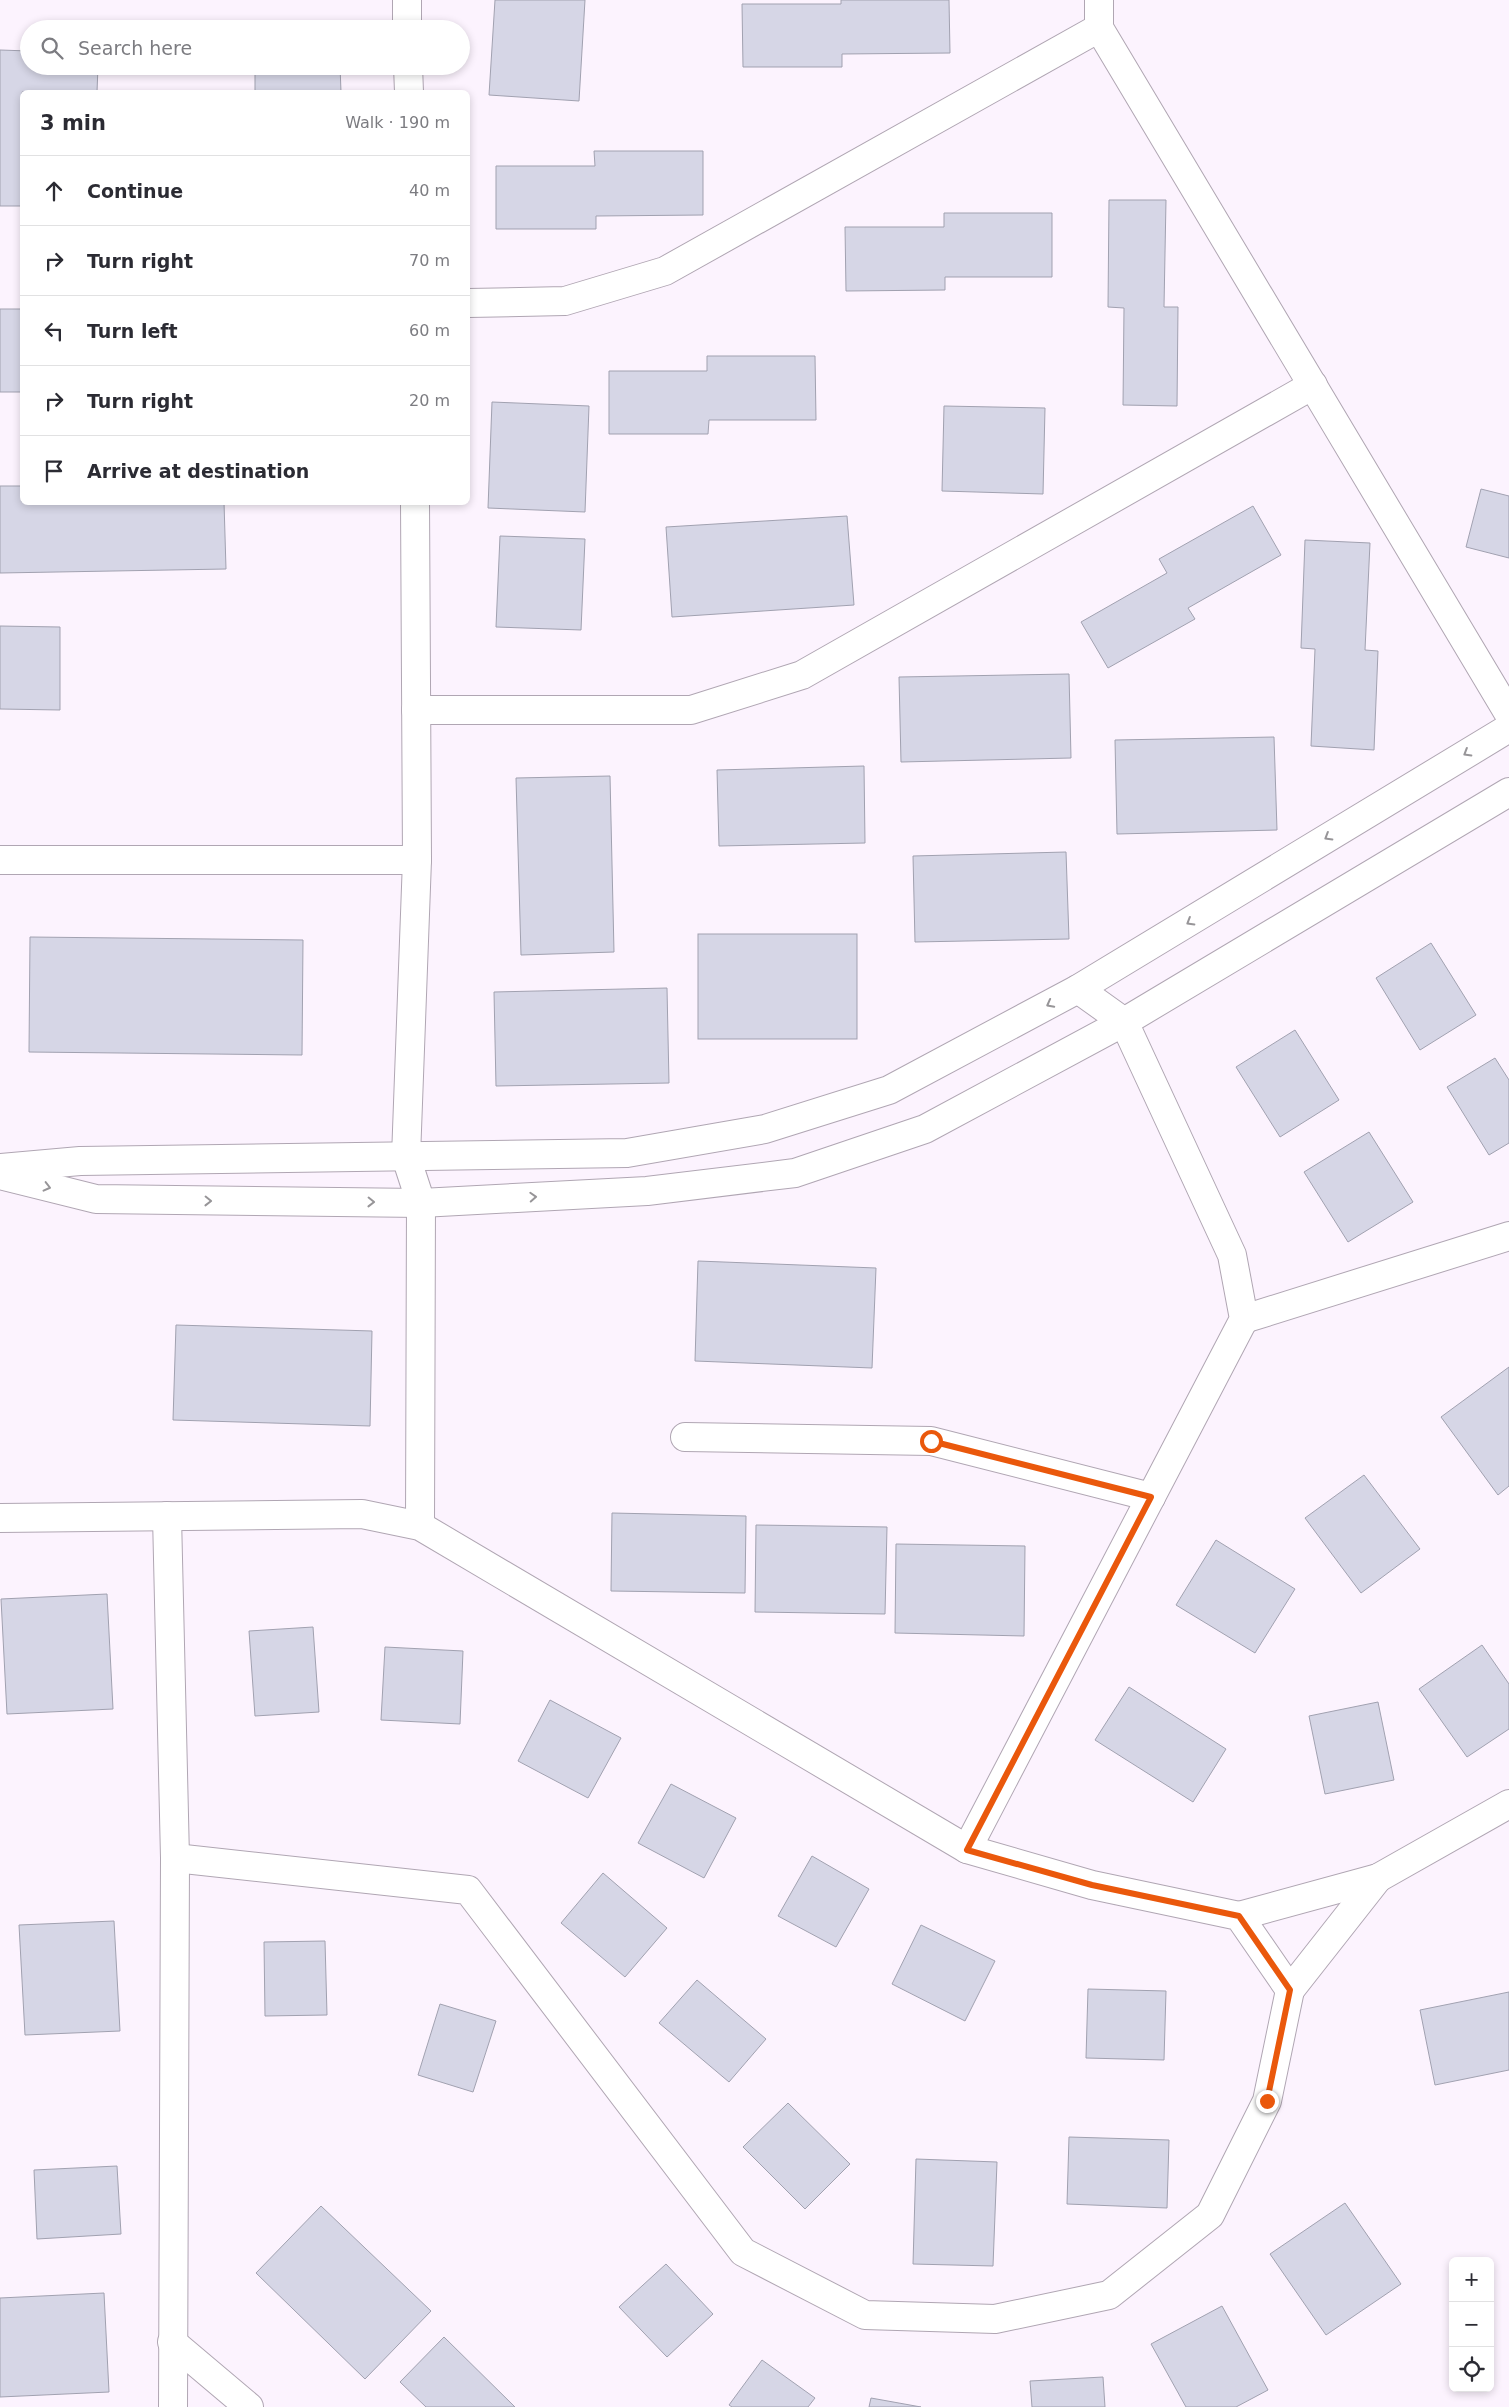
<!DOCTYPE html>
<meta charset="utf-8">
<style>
:root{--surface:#fff;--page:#f2f2f3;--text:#2b2b33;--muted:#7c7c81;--line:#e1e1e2}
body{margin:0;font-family:"DejaVu Sans",sans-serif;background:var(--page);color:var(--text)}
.controls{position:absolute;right:15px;bottom:15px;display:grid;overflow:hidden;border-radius:8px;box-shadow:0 2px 8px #0003}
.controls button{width:45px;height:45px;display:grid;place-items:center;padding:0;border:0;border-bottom:1px solid var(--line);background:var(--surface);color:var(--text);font:25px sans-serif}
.stop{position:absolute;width:15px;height:15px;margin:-11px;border:4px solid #ea580c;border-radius:50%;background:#fff}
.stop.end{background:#ea580c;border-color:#fff;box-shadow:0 1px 5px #0008}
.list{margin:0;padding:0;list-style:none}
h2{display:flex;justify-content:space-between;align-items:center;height:65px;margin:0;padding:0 20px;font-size:21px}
h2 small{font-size:16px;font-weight:400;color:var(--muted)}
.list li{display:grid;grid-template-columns:32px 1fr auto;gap:15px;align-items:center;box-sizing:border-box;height:70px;padding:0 20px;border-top:1px solid var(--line)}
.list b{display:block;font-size:19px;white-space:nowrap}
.list em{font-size:16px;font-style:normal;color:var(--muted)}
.icon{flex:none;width:28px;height:28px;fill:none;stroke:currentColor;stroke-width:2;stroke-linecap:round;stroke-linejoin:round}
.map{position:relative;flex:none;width:1509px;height:2407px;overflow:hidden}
.search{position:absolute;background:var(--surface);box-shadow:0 2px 8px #0003;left:20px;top:20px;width:450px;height:55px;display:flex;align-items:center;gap:12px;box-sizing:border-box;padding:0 18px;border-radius:28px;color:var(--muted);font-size:19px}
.panel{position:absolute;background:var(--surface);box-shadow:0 2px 8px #0003;left:20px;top:90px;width:450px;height:415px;border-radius:8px}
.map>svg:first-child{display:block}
.building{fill:#d6d6e6;stroke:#a1a1b0}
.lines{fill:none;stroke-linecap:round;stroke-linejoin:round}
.minor-casing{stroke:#b0a6b3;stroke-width:30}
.minor{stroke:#fff;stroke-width:28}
.oneway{stroke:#979598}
.route{stroke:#ea580c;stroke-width:6}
</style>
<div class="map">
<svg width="1509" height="2407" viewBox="0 0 1509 2407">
<rect width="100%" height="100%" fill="#fcf3fe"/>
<g class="building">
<path d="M495,0H585L579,101L489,95Z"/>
<path d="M841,0H949L950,53L842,54V67H743L742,4H841Z"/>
<path d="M0,50L29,51V66H98L97,92H22V206H0Z"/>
<path d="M255,66H340L341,92H255Z"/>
<path d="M594,151H703V215L596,216V229H496V166H595Z"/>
<path d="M1109,200H1166L1164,307H1178L1177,406L1123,405L1124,308L1108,307Z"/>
<path d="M944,213H1052V277H945V290L846,291L845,227H944Z"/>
<rect x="0" y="309" width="22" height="83"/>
<path d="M707,356H815L816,420H709L708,434H609V371H707Z"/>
<path d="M492,402L589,406L585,512L488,508Z"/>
<path d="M944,406L1045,408L1043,494L942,491Z"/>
<path d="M0,486H22V502H224L226,569L0,573Z"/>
<path d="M1481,489L1509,496V558L1466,547Z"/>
<path d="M1253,506L1281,555L1188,608L1195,619L1108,668L1081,622L1167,573L1159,559Z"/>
<path d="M847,516L854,605L672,617L666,527Z"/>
<path d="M500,536L585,539L581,630L496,627Z"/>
<path d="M1305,540L1370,543L1365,650L1378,651L1374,750L1311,746L1315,649L1301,648Z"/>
<path d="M0,626L60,627V710L0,709Z"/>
<path d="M1069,674L1071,758L901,762L899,677Z"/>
<path d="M1274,737L1277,830L1117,834L1115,740Z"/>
<path d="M864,766L865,843L719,846L717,770Z"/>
<path d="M610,776L614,952L521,955L516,778Z"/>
<path d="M1066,852L1069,939L915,942L913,856Z"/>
<rect x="698" y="934" width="159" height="105"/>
<path d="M30,937L303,940L302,1055L29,1052Z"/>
<path d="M1431,943L1476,1015L1420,1050L1376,978Z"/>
<path d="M667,988L669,1083L496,1086L494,992Z"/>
<path d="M1295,1030L1339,1100L1280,1137L1236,1067Z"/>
<path d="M1495,1058L1509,1080V1143L1489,1155L1447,1087Z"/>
<path d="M1369,1132L1413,1202L1348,1242L1304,1172Z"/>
<path d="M698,1261L876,1268L872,1368L695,1361Z"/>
<path d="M176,1325L372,1331L370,1426L173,1420Z"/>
<path d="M1509,1367V1486L1498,1495L1441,1417Z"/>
<path d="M1364,1475L1420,1549L1361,1593L1305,1518Z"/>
<path d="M612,1513L746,1516L745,1593L611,1591Z"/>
<path d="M756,1525L887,1527L885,1614L755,1612Z"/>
<path d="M1216,1540L1295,1589L1255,1653L1176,1605Z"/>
<path d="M896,1544L1025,1546L1024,1636L895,1633Z"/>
<path d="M107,1594L113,1709L7,1714L1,1599Z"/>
<path d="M313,1627L319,1712L255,1716L249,1631Z"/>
<path d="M1482,1645L1509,1684V1729L1467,1757L1419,1689Z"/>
<path d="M385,1647L463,1651L460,1724L381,1720Z"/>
<path d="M1129,1687L1226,1749L1193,1802L1095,1740Z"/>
<path d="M550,1700L621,1738L588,1798L518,1761Z"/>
<path d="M1378,1702L1394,1780L1325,1794L1309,1716Z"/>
<path d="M671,1784L736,1818L704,1878L638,1843Z"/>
<path d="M812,1856L869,1889L836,1947L778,1916Z"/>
<path d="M603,1873L667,1928L625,1977L561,1923Z"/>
<path d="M114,1921L120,2031L25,2035L19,1925Z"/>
<path d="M921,1925L995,1961L965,2021L892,1984Z"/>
<path d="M325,1941L327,2015L265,2016L264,1942Z"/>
<path d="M697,1980L766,2039L729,2082L659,2023Z"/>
<path d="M1088,1989L1166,1991L1164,2060L1086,2058Z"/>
<path d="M1509,1992V2070L1435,2085L1420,2010Z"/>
<path d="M440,2004L496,2021L473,2092L418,2075Z"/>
<path d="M788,2103L850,2164L805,2209L743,2147Z"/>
<path d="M1069,2137L1169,2140L1167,2208L1067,2204Z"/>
<path d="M916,2159L997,2162L993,2266L913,2264Z"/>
<path d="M117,2166L121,2234L37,2239L34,2170Z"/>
<path d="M1345,2203L1401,2284L1326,2335L1270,2254Z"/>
<path d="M321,2206L431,2311L365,2379L256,2273Z"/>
<path d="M666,2264L713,2314L667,2357L619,2307Z"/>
<path d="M104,2293L109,2392L0,2397V2298Z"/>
<path d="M1222,2306L1268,2390L1236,2407H1186L1151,2344Z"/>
<path d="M444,2337L515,2407H426L400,2382Z"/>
<path d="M762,2360L815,2398L808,2407H732L729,2405Z"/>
<path d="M1103,2377L1105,2407H1032L1030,2381Z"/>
<path d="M871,2398L921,2407H869Z"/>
</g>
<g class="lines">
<g class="minor-casing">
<g id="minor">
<path d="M407,0V29"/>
<path d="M1099,0V28L1509,714"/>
<path d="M408,66L409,92"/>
<path d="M468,303L565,301L665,271L1099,28"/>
<path d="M415,502L417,860L406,1157L421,1203L420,1526"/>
<path d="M416,710H691L802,675L1313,385"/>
<path d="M0,860H417"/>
<path d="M0,1168L80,1161L627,1153L765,1129L889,1090L1078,989L1509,728"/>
<path d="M0,1175L96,1199L421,1203L647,1191L795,1173L925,1129L1124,1022L1509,792"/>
<path d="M1244,1319L1509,1236"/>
<path d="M685,1437L931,1441L1151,1497"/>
<path d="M167,1516L175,1858L173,2407"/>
<path d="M0,1518L362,1514L420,1526L967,1849L1092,1885L1239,1916L1290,1990L1267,2101L1210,2215L1109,2295L995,2319L865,2315L743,2252L468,1890L175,1858"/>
<path d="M967,1849L1244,1319L1232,1255L1124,1022L1078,989"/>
<path d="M1239,1916L1378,1878L1509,1804"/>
<path d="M1290,1990L1378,1878"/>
<path d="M172,2342L249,2407"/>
</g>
</g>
<use href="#minor" class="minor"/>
</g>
<defs><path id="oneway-chevron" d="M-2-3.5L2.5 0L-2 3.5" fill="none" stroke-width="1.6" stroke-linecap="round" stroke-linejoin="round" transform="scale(1.25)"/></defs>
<g class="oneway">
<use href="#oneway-chevron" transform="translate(1467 753) rotate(149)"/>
<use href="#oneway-chevron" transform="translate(1328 837) rotate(149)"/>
<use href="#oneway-chevron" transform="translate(1190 922) rotate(149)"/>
<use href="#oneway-chevron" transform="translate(1050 1004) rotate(152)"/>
<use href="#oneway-chevron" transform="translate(47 1187) rotate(14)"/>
<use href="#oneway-chevron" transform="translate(533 1197) rotate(-3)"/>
<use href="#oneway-chevron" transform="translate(208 1201) rotate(1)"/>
<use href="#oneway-chevron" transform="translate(371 1202) rotate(1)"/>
</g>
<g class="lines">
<path class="route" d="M931,1441L1151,1497L967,1850L1092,1885L1239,1916L1290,1990L1267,2101"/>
</g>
</svg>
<div class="controls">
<button>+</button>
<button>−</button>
<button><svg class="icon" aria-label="locate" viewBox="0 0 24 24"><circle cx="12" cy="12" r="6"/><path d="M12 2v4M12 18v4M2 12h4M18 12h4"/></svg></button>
</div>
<div class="stop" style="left:931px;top:1441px"></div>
<div class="stop end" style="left:1267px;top:2101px"></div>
<div class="search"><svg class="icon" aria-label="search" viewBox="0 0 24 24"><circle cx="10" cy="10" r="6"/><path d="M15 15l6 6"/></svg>Search here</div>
<section class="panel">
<h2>3 min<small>Walk · 190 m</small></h2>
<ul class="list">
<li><svg class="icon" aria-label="ahead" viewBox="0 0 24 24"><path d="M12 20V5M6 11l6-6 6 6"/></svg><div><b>Continue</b></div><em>40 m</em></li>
<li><svg class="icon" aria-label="right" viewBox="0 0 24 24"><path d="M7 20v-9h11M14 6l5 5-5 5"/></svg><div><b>Turn right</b></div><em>70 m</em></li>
<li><svg class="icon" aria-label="left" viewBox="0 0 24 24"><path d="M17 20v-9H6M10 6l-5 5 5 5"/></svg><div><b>Turn left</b></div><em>60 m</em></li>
<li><svg class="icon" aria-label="right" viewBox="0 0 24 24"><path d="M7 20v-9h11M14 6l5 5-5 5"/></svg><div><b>Turn right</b></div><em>20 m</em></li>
<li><svg class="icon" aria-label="arrive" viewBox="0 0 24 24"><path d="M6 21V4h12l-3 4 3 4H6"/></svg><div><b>Arrive at destination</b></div></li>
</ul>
</section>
</div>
